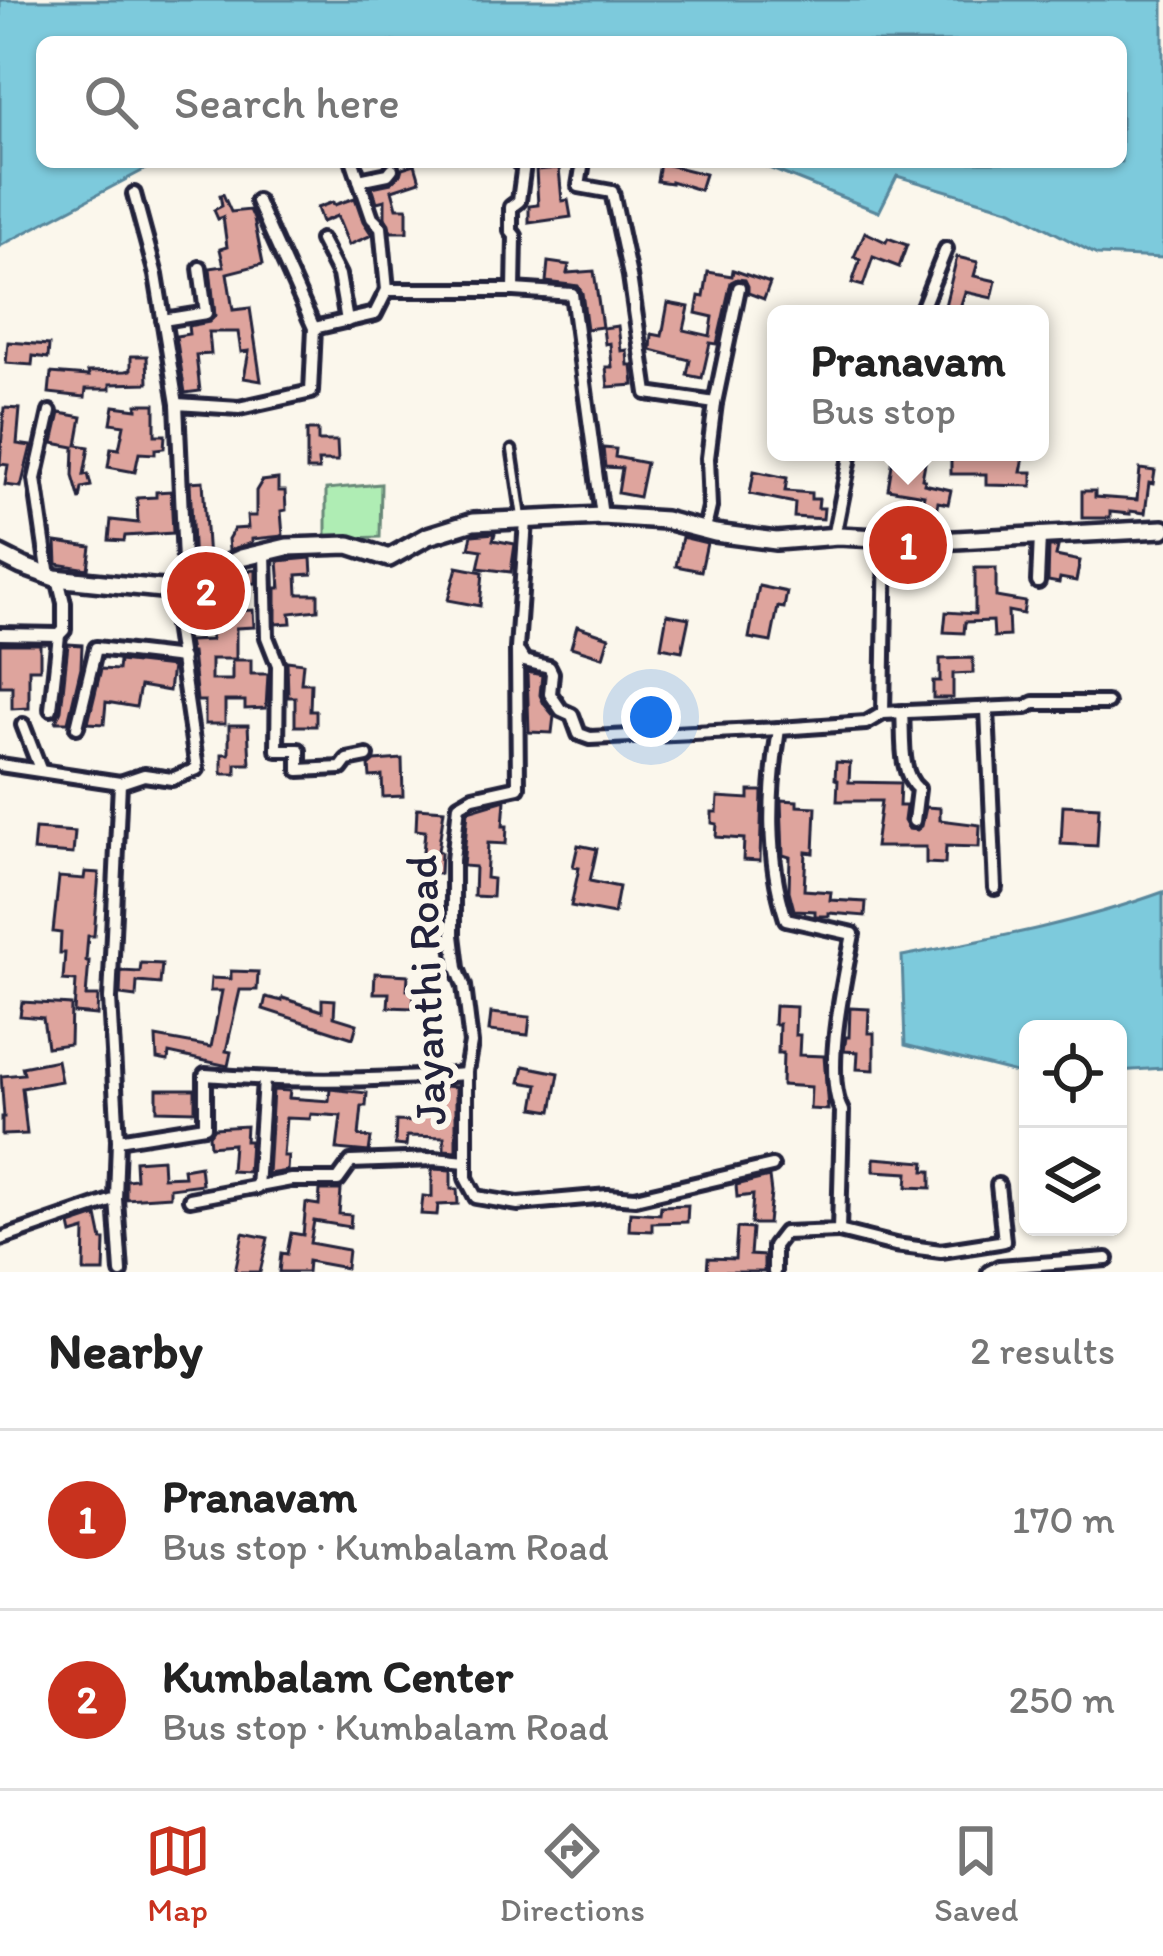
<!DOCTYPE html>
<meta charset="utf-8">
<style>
:root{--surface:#fff;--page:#f6f6f6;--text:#222;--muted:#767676;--line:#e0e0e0;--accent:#c8321e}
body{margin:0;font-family:Itim,sans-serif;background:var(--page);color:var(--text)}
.controls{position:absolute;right:36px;bottom:36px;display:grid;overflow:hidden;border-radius:18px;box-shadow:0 3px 9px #0004}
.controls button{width:108px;height:108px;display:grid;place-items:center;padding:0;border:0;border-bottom:3px solid var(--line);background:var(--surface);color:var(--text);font:60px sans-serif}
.you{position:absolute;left:651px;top:717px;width:42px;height:42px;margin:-30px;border:9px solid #fff;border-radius:50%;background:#1a73e8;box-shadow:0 0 0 18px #1a73e833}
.badge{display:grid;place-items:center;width:78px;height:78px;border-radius:50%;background:var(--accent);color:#fff;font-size:39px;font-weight:700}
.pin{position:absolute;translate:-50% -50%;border:6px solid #fff;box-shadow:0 3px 12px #0006}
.popup{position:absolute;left:767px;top:305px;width:282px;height:156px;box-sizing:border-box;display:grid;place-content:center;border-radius:18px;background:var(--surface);filter:drop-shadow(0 3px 9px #0005);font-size:39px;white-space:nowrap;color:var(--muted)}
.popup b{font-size:45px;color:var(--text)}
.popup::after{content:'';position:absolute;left:50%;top:100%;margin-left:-24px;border:24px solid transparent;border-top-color:var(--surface)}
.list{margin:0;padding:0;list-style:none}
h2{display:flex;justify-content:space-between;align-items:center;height:156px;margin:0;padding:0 48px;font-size:51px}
h2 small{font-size:39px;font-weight:400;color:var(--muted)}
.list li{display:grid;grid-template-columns:78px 1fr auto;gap:36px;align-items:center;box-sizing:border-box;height:180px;padding:0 48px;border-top:3px solid var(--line)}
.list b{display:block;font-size:45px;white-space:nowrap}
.list p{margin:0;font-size:39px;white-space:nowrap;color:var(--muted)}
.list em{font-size:39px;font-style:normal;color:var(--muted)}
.icon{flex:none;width:66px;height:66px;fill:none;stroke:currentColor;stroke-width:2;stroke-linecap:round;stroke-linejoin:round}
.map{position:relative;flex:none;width:1163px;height:1272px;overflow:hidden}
.search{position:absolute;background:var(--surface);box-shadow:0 3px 9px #0004;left:36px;right:36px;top:36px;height:132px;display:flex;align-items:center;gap:30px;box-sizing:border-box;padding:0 42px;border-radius:18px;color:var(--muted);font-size:45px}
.sheet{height:516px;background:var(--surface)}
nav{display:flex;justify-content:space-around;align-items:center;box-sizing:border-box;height:168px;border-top:3px solid var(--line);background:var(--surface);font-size:33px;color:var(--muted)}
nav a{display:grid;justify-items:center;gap:6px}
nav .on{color:var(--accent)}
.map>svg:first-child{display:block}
.green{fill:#afedb4;stroke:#688878;stroke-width:3}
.water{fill:#7dcadc;stroke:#59879c;stroke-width:3}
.building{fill:#dea49d;stroke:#22223b;stroke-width:3}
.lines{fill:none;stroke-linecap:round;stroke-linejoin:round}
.lane-casing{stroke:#22223b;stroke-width:15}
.street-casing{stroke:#22223b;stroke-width:20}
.secondary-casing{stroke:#22223b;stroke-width:24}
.lane{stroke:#fbf7ec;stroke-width:6}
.street{stroke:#fbf7ec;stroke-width:10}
.secondary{stroke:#fbf7ec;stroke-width:15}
.labels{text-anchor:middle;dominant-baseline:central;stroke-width:12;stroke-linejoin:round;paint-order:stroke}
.street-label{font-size:45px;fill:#22223b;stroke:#fbf7ec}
</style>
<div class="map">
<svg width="1163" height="1272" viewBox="0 0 1163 1272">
<rect width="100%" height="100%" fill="#fbf7ec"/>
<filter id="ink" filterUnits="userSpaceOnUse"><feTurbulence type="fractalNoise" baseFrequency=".00833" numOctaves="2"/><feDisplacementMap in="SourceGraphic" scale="24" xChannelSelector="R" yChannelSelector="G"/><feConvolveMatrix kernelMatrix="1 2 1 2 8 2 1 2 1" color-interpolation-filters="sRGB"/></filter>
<g filter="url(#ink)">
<path class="green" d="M381,484L380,537L326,539V489Z"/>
<g class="water">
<path d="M0,0H1163V258L1097,255L1012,210L897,176L879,212L754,162H1121V42H42V162H159L0,246Z"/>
<path d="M1163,892V1068L1118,1071V1029H1028V1076L905,1045L902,956C990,939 1078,923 1163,892Z"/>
</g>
<g class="building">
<path d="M660,163L705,174L700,190L671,181V183L657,181Z"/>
<path d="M415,164L420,181L392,190L397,208H407V232H391L385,217V200L377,202L372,187L391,183L400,175L402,168Z"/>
<path d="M559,168L562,201L568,200L571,217L529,223V206L538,205L536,170Z"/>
<path d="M223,194L231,212L250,210L254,219L263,264L227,273L233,310L250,308L261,381L244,378L249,351L241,352L238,332H209L211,354L196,355L200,391L185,393L176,336L189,334L188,326L209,322L215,316L210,268L224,266L220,249L227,247L223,217L218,219L214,210L222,206L220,195Z"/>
<path d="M355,198L363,221L372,235L349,245L337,216L322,222L317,208L333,202L334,205Z"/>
<path d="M865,232L886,242L888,238L907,245L899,267L873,257L863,286L852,283L860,260L854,257Z"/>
<path d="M957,257L978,262L974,276L996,281L992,298L965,292L958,314H943Z"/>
<path d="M548,262L569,265L567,273L594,271L602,327L587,329L582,293L578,286L546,282Z"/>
<path d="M733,270L770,283L764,299L748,293V286L745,280L737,279L731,282L717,344L710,343L702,378L687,375L690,360L651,350L652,334L662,336L668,303L689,307L684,330L710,336L713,317L696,313L699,296L704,297L708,272L732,276Z"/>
<path d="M618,326L621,351L627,350L628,365H632L634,385L608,387L606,367H612L610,343L605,344L603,328Z"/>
<path d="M8,342L49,345L48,358L33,356L32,365L6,363Z"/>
<path d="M131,356H147L148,383L110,384V389H86L85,397L49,393L51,373L89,376L88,372L126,371L131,370Z"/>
<path d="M137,404H155V435H165L164,448L155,449V454L139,453L135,472L108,467L111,448L119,449L124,425L111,423L114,406L137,409Z"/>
<path d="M4,408L20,409L17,444L31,446L21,487L5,485L8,465L0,464Z"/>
<path d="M60,413L82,417L77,445L89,447L84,475L88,474L91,486L82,488L80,500L73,476L74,447L53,443Z"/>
<path d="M307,430H318V441H337L338,461H318L319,470H307Z"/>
<path d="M603,448L616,449L615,457L646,463L639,497L618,493L622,468L605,467Z"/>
<path d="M979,452H1025L1021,472H1032V486L986,485V474H951V455H978Z"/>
<path d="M893,458L925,463L922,479L925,480L924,484L951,490L948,504L938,502L933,527L918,524L924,495L888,489Z"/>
<path d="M1140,469L1155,471L1153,484L1149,483L1145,513L1130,511V514L1110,512V518H1082V491H1095V497L1137,500Z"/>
<path d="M754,471L787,478L785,491L811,493V499H819L818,508H824L823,519L794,517L795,503L750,494Z"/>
<path d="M278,479V491H285L286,510L281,511L283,536L252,539V543L229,550L228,539L234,529L248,528L247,516H256V491L262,481Z"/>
<path d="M203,481L208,560L194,565L190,482Z"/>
<path d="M171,491L173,533L125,536L124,541L109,540L111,520L138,523L137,498L156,497V492Z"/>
<path d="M495,533L493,540L515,544L511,572L478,568L482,550L469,548L472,535Z"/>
<path d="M682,537L707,543L701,571L676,566Z"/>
<path d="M56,542L91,547L88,569L57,564Z"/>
<path d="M1049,547H1058L1056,556L1080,561L1076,581L1060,578L1059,583L1048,581Z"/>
<path d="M311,558L312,574L297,575L298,594H318V610L290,613L291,623L276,624V588H280L278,561Z"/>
<path d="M457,567L483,572L480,606L448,600Z"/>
<path d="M975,568H996V597L1025,602L1023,614L1008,611L1009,636L994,637L993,621L965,622L964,633L944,632L946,612L975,614Z"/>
<path d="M256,570V583L237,584L239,611L253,610L254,627L236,628V659H211V680H232V660H251V674H268L266,708L245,709V701H225V724H205V701H197L192,653H190L188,641L211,640L210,622H214L213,584L242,571Z"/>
<path d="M759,586L787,592L784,608L778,607L771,642L749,638Z"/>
<path d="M667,614L689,618L682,651L661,647Z"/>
<path d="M577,626L609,637L603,657L571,647Z"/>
<path d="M0,644H40V669H29V708L12,709V686H0Z"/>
<path d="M68,644L82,645L81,667L68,722H56L61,710Z"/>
<path d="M973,658V673L953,674V698H933V681H940V659Z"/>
<path d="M119,661L172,667L169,691L140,686L136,707L106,702L104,724L88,723L101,669L118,670Z"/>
<path d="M287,661L303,663L301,683H311L310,711H316V726H295V697H288Z"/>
<path d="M527,672L542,675L540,695L544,704L554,716L552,733L529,732Z"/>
<path d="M229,725H248L250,764H236V774H222V754H229Z"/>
<path d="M402,759L403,796L383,797L382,776L370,777L369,766L375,761Z"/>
<path d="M836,762L850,763L849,782L900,783L899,806H906L904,821L909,829L917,830L922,826L926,807L940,808V820L980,825L979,847L946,846L945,864L926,863V847H875L881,801H837L838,780L835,779Z"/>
<path d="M749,791H762L760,861L743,860L744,839L716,837L717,824L712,823V812H717L718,797L749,799Z"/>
<path d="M505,800L503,826H507L506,844L488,843L486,878L493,879L492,897L474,896L475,867L463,866L468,811Z"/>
<path d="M781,800L797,801V806L816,807L814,853L806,852L804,890L831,892L830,900L866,902L865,916L829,913V916H815V911L794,910L789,891L790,857L783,855Z"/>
<path d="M1063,805L1099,807L1097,846L1061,844Z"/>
<path d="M417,808L444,810L438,851L441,852L440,874L421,873L425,831L416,830Z"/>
<path d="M35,829L75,832L73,854L33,851Z"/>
<path d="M578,845L597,849L590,881L619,887L614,914L571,906L579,868L573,867Z"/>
<path d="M85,872L99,873L94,936H88L86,961H89L86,996H98L97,1015L74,1013L76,981L63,980L65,953H60L61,933L53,932L59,877L84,879Z"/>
<path d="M141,963L162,964L160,984L137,982L136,997L120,995L121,971L140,972Z"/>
<path d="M231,971L258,972L257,990H240L226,1051L231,1052L228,1066L169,1053L168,1061L157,1059L156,1037L211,1047L222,991H210L211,978L231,979Z"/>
<path d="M375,973L408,975L407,990L414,991L413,1008L388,1007L389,993H374Z"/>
<path d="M266,997L282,1001L283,998L322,1011V999L335,1000L334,1017L357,1024L353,1038L263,1009Z"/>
<path d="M22,1002L71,1005L70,1044L47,1047L43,1018L20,1016Z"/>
<path d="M775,1006L796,1007L795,1035H800L799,1055L824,1056L828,1110L810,1109L811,1087L782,1085L783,1053H778L779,1024H774Z"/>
<path d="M850,1008L869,1009L868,1033H874V1070L857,1069L858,1052L844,1051L846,1037H849Z"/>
<path d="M491,1013L530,1017L528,1035L489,1031Z"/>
<path d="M57,1060L61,1081L22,1088L27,1134L2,1135V1117H4L1,1076L24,1074L22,1067Z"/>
<path d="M524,1066L559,1073L552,1111L534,1108L538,1085L520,1082Z"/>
<path d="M443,1086L456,1087V1151L444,1150V1137L407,1136L406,1146L395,1145L396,1121L416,1122V1114L441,1115Z"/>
<path d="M157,1089H195V1111L157,1110Z"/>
<path d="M330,1089L367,1093L366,1106H362L359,1136L371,1138L369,1152L337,1149L341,1116L311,1114L310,1119L286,1118L283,1156H288L287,1171L268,1174L273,1090L290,1091L289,1098L329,1101Z"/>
<path d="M246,1126L245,1141H250L248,1172L231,1171L233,1144L210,1146L209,1135L214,1128Z"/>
<path d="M874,1158L925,1162L924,1171H931V1188L907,1187L908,1173L874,1171Z"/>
<path d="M162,1159L163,1177L184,1176L183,1169L200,1166L202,1184L170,1188V1196L126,1199V1180L136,1179L135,1161Z"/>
<path d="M432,1169L451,1170V1189H457L458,1204L438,1205L437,1215L421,1214L423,1196L432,1197Z"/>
<path d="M769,1177L771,1193L768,1224H751L753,1195L737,1197L736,1185Z"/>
<path d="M320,1190H341L339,1214L351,1215L350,1227L314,1221L310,1243L348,1250L346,1268L308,1261L307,1272H279L281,1253L287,1254L291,1233L303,1235L306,1203L319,1205Z"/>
<path d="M688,1205L687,1222L652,1223V1231L629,1230L630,1212L660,1214L661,1206Z"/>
<path d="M97,1216L102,1240H105L104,1272H84L85,1230L72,1234L70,1225Z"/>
<path d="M737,1228L752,1229L750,1255L764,1256V1272H707L708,1258L735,1259Z"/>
<path d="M243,1233L268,1238L260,1272H235Z"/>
</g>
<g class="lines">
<g class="lane-casing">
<path id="lane" d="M512,450L522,517"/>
</g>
<g class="street-casing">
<g id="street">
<path d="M353,162L372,218L381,227L387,290"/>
<path d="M583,162L579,186L612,192L630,276L647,393L715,403L708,458L710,507L705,529"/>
<path d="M359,180L388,174L392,169"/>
<path d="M134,194L156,275L177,404"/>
<path d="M257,201L314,328"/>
<path d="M321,240L339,275L347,321"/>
<path d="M514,290L515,236L511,231V207L519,201L524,164L518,162"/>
<path d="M920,314L946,249"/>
<path d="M163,320L206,313L200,268"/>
<path d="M715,403L739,288"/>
<path d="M526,521L517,649L518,787L473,797L459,805L453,860V935L457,968L464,986L471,1043L466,1071V1178L476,1197L518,1204L608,1196L635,1198L772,1166"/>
<path d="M834,537L851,452"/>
<path d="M265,552L267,637L278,665L277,750H299V770L341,768L347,760L367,756"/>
<path d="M49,576L35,479L50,412"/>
<path d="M1038,582L1040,536"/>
<path d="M185,583L177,404L239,408L311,392L314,328L375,314L387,290H514L572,294L602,516"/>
<path d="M0,634L59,635L64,630V603L58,578"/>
<path d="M519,653L524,661L549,667L552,673L550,694L561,710L572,715L579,734L590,738L779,729"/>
<path d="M51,709L59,635"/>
<path d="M987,709L995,888"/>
<path d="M902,712C904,736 899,773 918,789L914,821"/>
<path d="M883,713L1026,707L1034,703H1107"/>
<path d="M23,725L40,769"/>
<path d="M77,727L96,648L182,658"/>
<path d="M0,765L120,783"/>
<path d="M118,1140L205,1126V1075C292,1082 378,1081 466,1074"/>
<path d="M257,1188L264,1080"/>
<path d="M190,1199L291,1180H338L351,1162L434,1159L466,1162"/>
<path d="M839,1231L895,1245L941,1251L999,1242L1004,1241L998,1185"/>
<path d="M0,1239L116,1199"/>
<path d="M121,1272L116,1199L118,1140L110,999L120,783L144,775L172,779L197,769L171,590"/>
<path d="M774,1272V1246L784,1233L839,1231L842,1111C822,1075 845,976 853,934L786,919C766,857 769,792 779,729L866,723L883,713L886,539"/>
<path d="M989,1272L999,1267L1107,1259"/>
</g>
</g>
<g class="secondary-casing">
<path id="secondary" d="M0,555L22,566L55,578L171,590L241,558L287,547L349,545L389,558L428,536L473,522L602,516L665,520L715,533L776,541L838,536L937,541L1163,529"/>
</g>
<use href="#lane" class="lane"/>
<use href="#street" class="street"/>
<use href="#secondary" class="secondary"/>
</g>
</g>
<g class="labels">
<g class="street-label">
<text transform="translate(425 990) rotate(-92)">Jayanthi Road</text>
</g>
</g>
</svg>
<div class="controls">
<button><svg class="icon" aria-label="locate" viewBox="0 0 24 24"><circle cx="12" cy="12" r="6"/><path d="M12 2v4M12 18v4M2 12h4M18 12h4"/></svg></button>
<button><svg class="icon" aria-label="layers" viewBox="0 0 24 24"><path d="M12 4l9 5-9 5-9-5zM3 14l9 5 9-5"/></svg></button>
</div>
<div class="you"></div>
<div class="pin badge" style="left:908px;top:545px">1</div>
<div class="popup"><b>Pranavam</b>Bus stop</div>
<div class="pin badge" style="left:206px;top:591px">2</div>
<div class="search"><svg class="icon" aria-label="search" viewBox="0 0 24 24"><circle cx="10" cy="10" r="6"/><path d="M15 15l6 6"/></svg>Search here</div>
</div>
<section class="sheet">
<h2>Nearby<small>2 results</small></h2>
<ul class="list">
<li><span class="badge">1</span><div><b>Pranavam</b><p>Bus stop · Kumbalam Road</p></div><em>170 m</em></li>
<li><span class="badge">2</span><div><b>Kumbalam Center</b><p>Bus stop · Kumbalam Road</p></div><em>250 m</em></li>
</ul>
</section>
<nav>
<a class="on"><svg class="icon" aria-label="map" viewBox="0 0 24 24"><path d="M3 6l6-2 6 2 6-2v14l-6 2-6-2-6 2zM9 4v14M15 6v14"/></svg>Map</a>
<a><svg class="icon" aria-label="directions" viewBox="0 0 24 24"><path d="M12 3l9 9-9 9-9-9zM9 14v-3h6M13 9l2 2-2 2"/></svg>Directions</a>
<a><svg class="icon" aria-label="saved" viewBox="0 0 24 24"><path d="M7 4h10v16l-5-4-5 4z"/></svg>Saved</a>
</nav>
